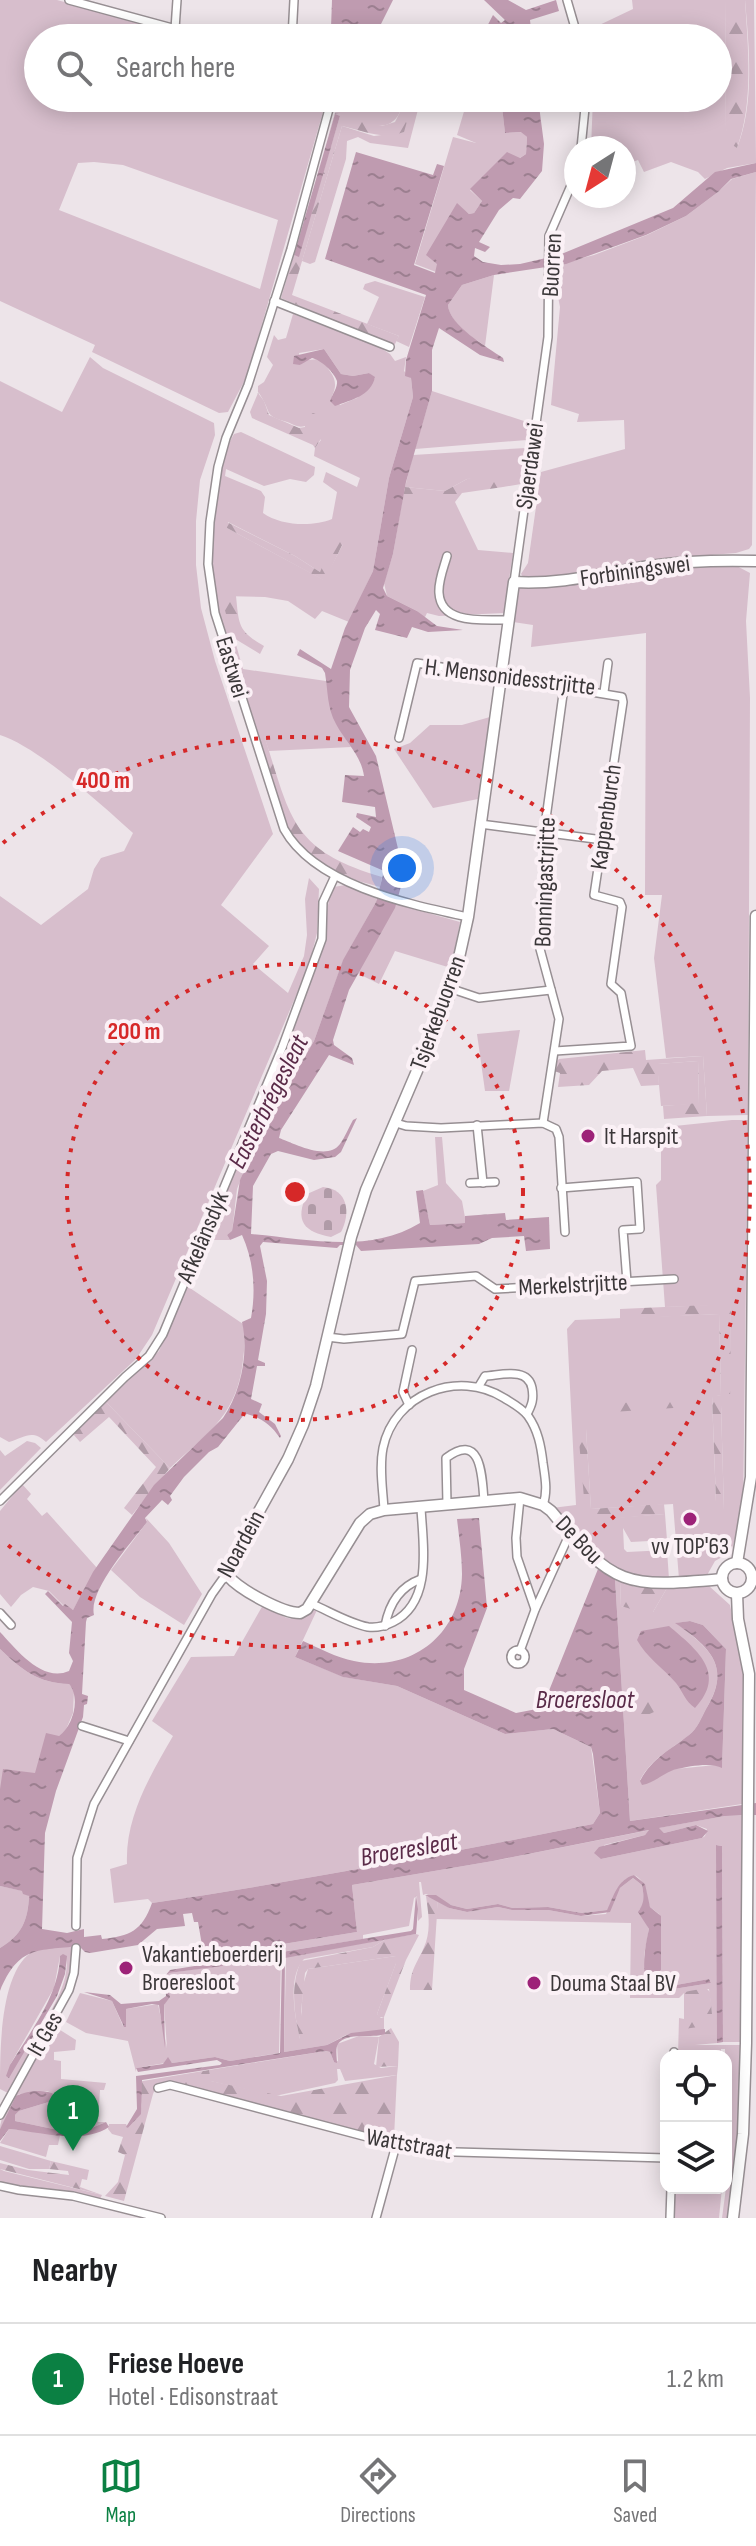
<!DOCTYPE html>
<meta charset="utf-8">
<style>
:root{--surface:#fff;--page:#f6f6f6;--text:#202124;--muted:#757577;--line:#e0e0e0;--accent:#0b8043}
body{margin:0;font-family:"Sofia Sans Condensed",sans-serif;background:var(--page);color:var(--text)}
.controls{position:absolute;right:24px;bottom:24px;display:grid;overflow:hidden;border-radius:16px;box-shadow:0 4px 20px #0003}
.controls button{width:72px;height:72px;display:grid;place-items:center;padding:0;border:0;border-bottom:2px solid var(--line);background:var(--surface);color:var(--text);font:40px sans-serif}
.compass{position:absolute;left:564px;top:136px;width:72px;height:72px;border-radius:50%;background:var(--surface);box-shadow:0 4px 20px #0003;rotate:216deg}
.you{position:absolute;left:402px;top:868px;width:28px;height:28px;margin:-20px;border:6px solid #fff;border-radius:50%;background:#1a73e8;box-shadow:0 0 0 12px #1a73e833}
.badge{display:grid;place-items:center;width:52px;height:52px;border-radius:50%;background:var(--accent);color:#fff;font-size:26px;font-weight:700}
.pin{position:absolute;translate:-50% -66px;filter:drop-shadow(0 2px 4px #0008)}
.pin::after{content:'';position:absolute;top:42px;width:28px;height:24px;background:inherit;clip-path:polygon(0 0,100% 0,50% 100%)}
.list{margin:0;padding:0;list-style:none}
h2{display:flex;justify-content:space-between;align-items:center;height:104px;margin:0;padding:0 32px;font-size:34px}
h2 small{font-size:26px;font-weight:400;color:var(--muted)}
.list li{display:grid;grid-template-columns:52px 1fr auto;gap:24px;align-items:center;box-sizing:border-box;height:112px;padding:0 32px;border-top:2px solid var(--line)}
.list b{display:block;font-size:30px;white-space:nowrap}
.list p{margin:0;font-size:26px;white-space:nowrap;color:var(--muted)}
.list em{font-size:26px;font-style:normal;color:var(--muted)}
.icon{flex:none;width:44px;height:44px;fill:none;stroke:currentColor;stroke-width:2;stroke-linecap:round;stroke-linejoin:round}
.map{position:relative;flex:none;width:756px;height:2218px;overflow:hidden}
.search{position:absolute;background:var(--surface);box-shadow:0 4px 20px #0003;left:24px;right:24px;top:24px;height:88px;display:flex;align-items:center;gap:20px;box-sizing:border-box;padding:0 28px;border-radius:44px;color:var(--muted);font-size:30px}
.sheet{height:216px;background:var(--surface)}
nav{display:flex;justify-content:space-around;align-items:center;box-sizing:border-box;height:112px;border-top:2px solid var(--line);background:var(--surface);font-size:22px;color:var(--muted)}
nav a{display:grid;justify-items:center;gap:4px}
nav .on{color:var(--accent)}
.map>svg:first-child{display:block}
.green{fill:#d7becc;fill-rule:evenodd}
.forest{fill:url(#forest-firs)}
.cemetery{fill:url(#cemetery-stones)}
.water{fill:url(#water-ripples)}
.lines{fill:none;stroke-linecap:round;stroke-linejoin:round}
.street-casing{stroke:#978f93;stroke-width:10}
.secondary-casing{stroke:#978f93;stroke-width:13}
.street{stroke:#fff;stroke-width:7}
.secondary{stroke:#fff;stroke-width:10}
.ring{fill:none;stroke:#d62828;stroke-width:4;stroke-dasharray:4 8}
.poi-dot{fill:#9d2278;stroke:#fbf1f6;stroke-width:3}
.labels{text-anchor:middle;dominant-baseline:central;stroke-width:8;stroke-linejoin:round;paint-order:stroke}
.street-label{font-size:24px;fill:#3b3739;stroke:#fbf1f6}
.poi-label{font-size:24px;fill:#3b3739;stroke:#fbf1f6;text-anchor:start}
.water-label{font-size:26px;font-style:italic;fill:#5a2a48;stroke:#fbf1f6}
.centre{fill:#d62828;stroke:#fbf1f6;stroke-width:4}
.ring-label{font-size:24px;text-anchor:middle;font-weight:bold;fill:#d62828;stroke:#fbf1f6;stroke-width:8;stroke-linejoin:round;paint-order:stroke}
</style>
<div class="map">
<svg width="756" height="2218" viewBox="0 0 756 2218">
<defs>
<pattern id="forest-firs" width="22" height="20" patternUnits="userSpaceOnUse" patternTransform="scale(2)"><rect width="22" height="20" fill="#d7becc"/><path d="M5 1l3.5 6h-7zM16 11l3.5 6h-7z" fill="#b09ba7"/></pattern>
<pattern id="cemetery-stones" width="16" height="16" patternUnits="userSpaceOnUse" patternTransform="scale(2)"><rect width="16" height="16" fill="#d7becc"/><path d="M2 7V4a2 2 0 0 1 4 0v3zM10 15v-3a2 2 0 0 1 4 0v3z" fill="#b09ba7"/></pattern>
<pattern id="water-ripples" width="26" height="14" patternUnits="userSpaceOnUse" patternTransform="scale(2)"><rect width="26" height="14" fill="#bf9bb0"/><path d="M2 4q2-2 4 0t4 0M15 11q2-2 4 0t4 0" fill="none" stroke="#9c7f90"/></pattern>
</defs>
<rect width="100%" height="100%" fill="#ede4e9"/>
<g class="green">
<path d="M0,0H57L197,38H38V98H327L247,376L228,412L219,413L92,352L95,345L0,301ZM94,162L123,165L278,220L260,289L59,210L78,163Z"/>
<path d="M632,0H725L726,129L737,148C755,103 749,47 745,0H754L756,163L727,168L705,179L698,172L671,162L644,172L638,160L624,165V148H591L593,98H718V38H589L588,31L591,29L633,9Z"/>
<path d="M351,98H421L408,148L370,143L358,137L347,141L346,159L315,262L310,264L302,261L342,126L374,136L404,132L403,103C394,141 361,122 335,113L337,105V108Z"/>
<path d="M468,98L488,102L483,98H501L505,133L522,132L527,137L526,154L470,190L482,201L474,213L469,214L457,204L436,272L415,264L453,137L476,143L457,135Z"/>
<path d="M756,172L752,545L749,549L736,553L697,556L560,578H524L521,574L528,563L541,472L625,449L624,420L577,422L579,414L551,405L560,307L552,266L594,255L647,235L686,216L718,192L732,179Z"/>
<path d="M494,275L485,346C472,337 449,322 448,305L462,285Z"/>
<path d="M375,281L425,297L409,347L396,341L399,336L367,324L379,297L363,289L365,284Z"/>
<path d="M293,314L379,347L390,354L395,361L406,357L404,371L411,378L413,397L389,478L373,571L349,622L322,611L315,619L288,601L265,597L222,596L243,669L326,681L343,735L351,747L269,751L264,736L257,737C244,697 227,655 217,614C206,564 207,478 234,434L241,432L315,467L314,475L306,482L290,479L264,486L226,469L225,476L261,491L265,497L263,513C281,526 313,527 332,519L337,492L323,482L326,472L357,487L360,478L314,456L315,448L321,440L305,426C298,428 295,425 287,422C264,415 272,415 262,398C257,388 258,397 258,386L264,382L273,365L267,357L274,335L278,340L286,338ZM324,349L341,374L353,376L369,373L375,378L357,398L340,405L332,396C340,380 331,372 320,359L306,360L300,365L299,353ZM228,522L295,556L320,572L343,544L324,580L227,528Z"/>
<path d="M90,357L103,368L214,423L215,435L200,480L196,521V565L201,608L215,661L273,834L221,905L269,946L253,964L288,993L304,956L307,935L305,899L309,878L319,889L317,933L309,965L152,1335L136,1359L46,1442C32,1429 25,1437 9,1442L0,1437V896L41,925L88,889L94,869L101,858L124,851L133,833C102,805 38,747 0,735V381L62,412Z"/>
<path d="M432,391L530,423L527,440L415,449Z"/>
<path d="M526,448L521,484L503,487V476L467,479L445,491L405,487L413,455Z"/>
<path d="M402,502H455L478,550L513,553L504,613L439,616L427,613L424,619L417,611L387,596L384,583L393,554Z"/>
<path d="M733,564L750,573L746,621L750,698L748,1115L707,1116L703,1056L666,1058L654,958L662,895H645L646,633L531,647L533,625L513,622L517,589L520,586L672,566Z"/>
<path d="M490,717L478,799L433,808L394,749L410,743L430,725H462Z"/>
<path d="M345,885L377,896L376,902L343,961L314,1041L264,1126L245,1168L237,1189L232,1232L227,1235L230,1240H206L290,1039L315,966L331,891L334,887Z"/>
<path d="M396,904L460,922L451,968L395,951L379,984L357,973Z"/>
<path d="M520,1030L509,1091H485L477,1034Z"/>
<path d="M698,1061L699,1104L661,1106L657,1064Z"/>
<path d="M732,1120H748L743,1511L731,1552L715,1561L706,1577L679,1579L673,1504L591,1509L586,1429V1520L665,1514L667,1540L631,1542L623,1528L624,1549L627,1552L667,1550L669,1579L630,1577L604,1563L552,1508L576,1505L567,1329L575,1320L719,1314L721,1395L712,1397L716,1502H708L724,1510L721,1405H729L731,1305L665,1307L656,1185L661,1180V1131L665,1127Z"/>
<path d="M435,1137H442L446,1183L462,1201L466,1223L430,1225L423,1191L438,1185Z"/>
<path d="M187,1286L243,1324C246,1338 244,1353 242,1368C234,1418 205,1435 170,1468L106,1402L159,1351Z"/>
<path d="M27,1441L35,1443L41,1448L0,1490V1450L5,1456Z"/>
<path d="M22,1484L31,1494L27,1499L42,1516L47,1512L97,1568L73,1610L64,1606L49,1591L33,1587L21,1595L11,1607L0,1594V1511Z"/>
<path d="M146,1518L169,1543L202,1594L184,1625L140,1597L111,1570L147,1522Z"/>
<path d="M615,1579L620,1581L621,1606L653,1612L667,1588L709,1586L730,1605L743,1666L742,1804L630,1821ZM690,1621L703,1625L726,1649L722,1767L716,1765L675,1769L640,1780C653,1757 669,1751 689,1735C698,1728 701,1718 706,1709C732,1666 710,1649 676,1623Z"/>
<path d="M263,1605C274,1611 287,1622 300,1618C308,1615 309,1610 317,1610L295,1657L344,1677L397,1686L505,1734L553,1729L591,1747L600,1813L593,1824C446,1854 299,1881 152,1903L148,1899L114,1903L110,1869L127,1864C125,1817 150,1776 173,1736L152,1721L191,1657L234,1656Z"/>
<path d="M0,1649C22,1670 38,1683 69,1684L74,1690L73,1713L64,1734L59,1736L35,1774L0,1789Z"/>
<path d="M725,1816H742V2042H723L722,1846L717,1845V2043L695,2045H742L736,2175L728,2218H722L726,2188L725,2049H721V2056H678L679,2018L684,2019V2028L712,2014L709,1989L685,1992L679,1998H630L631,1923L436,1919L438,1899L449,1908L467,1912L498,1907L512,1910H548L581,1916L606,1914L620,1888L633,1878L642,1885L645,1903L639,1910L649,1929L644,1955L646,1983L661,1991L711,1983L709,1979L676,1985L653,1986L652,1980L661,1970V1920L659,1914L650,1907C645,1894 648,1882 634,1875L623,1881L607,1910L582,1913L548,1907L513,1908L498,1904L467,1909L451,1905L426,1894L423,1895L421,1882H419L422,1917L418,1921L417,1896L414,1898L409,1926L363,1935V1939L205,1964L204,1957L357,1932L352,1885L493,1861L650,1830L645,1835L604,1845L601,1859L702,1838L705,1836L707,1829L696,1825L664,1833L658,1828Z"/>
<path d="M0,1886L23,1891L29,1896C28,1920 22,1935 0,1948Z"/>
<path d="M386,1939L373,1947L304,1959C287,1977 295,2017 300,2039L303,1985L308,1969L396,1956L398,1958L377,2014L381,2018L384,2017V2030L346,2035L327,2045L284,2052L286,1957Z"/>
<path d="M59,1946L72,1947L74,1951L72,1969L58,2008L8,2093L0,2089C0,2048 0,1968 35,1950C42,1947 52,1948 59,1946ZM65,1955C76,1983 31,2046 10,2065L54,1988L60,1956Z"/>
<path d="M281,1957L279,2053L230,2061L215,2057L172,2063L168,2058L165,2063L136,2068V2072L128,2041L86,2033L66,2022L80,1993L112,2001L123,2026H126V2009L158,2004L167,2048L164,2005L170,1993L167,1977L169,1973Z"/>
<path d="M52,2028H57L76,2040L75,2050L54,2052V2060L61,2061V2079L106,2083L104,2090H100L98,2122H106L77,2134L15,2121V2115L19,2111L62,2098L72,2087L67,2086L54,2094L47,2091L19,2094L0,2129C0,2108 40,2050 52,2028Z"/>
<path d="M359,2036L379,2037L374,2064L381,2068L398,2066L397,2075L345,2081L340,2069H337L338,2080L335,2083L275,2096L210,2081L209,2070L326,2051L330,2052L334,2062L338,2061L337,2044Z"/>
<path d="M9,2129C26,2131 42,2132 60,2135L58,2145H49L46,2157L0,2143Z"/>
<path d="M0,2146L51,2161L49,2169H29L0,2160Z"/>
<path d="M0,2169L4,2171L102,2195L100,2199L67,2191L7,2184L0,2182Z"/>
<path d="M675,2188H722L719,2218H674Z"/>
</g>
<g class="forest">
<path d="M725,0H745C748,48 754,102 737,148L728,142L726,129Z"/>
<path d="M406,100H413L404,132C381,140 365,131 342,126L292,295L399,336L394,346L281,298L294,255L298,256L340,116L335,115L325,147L335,113L382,126L395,122Z"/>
<path d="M258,393L264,401L269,415L299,428L305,427V418L313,413L318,415C327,426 323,438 315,448L313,445L252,418L250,412Z"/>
<path d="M478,476H503V487L462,493L455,502H402L405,487L445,491L467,479Z"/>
<path d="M227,522L295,556L320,572L335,539L343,543L325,581L227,528Z"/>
<path d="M221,595L236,596C239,625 238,631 264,646L260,654L232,637Z"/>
<path d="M264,735C291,819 291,850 382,877L380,887C357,880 328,875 310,858C280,832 269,774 257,737Z"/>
<path d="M645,1050L646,1060L703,1056L707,1116L664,1119L663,1106L699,1103L698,1061L658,1064L659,1085L641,1086L633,1068L602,1071L589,1085L558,1087L560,1073L554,1071L557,1061L559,1059Z"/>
<path d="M731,1304L730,1405L721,1406L724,1510L720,1511L707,1502L716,1501L712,1396L721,1395L719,1314L620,1319V1309Z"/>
<path d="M703,1396L704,1406L597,1413V1405Z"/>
<path d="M106,1402L170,1468L132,1515L124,1508L156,1467L109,1417L80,1442L73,1434Z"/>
<path d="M578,1429H586L591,1509L664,1504L665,1514L586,1521Z"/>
<path d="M620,1581L635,1587L667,1588L653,1612H641L621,1606Z"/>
<path d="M634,1691C647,1693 654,1694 659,1706L654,1712L627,1724L625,1692Z"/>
<path d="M426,1896L438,1899L432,1990H410C410,1967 419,1962 426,1942C431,1927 428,1911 426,1896Z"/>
<path d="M416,1934L419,1935L406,1960L384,2017H379L377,2014L396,1963V1956L308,1969L305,1973L301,2012L307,2038L300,2039C294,2015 290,1985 301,1961L373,1947L386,1939Z"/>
<path d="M706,1988L710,1992L712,2014L710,2022L705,2026L684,2029V1992Z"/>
<path d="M391,2028L399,2042L398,2066L376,2067L379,2037Z"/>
<path d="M209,2070L211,2081L281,2096L397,2075L394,2138L392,2140L171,2082L157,2085L153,2094L124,2201L105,2196L118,2182L125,2155L118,2152L123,2137L112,2134L108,2129L109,2124H126L128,2128C146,2110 142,2106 137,2082Z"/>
<path d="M51,2161L89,2170L87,2180L82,2179L80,2187L102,2195L0,2169V2163L28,2170L69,2175L68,2171L49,2169Z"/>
</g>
<path class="cemetery" d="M323,1187C348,1189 351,1213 341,1232L331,1237C304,1232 294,1221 307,1194Z"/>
<g class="water">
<path d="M332,0H393L378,30L331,28Z"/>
<path d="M484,0H508L526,10L556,0L559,11L530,20L532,38H515L510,29L507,31L510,38L482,36L493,15L501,23L505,20Z"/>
<path d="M501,98H538L544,144L542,171L520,199L513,198L499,210L479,242L490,247L485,252L475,248L474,256L483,262L501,265L520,264L559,255L673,208L715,172L756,163V172L731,179L718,192L686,216L646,235L566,264L494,275L462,285L448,305C449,325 487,347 503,358L504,362L480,355L439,328L432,350V391L406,482L393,554L383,588L387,596L417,611L437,626L463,630L428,632L412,627L407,638L375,630L380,614L376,610L365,628L350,670L349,707L376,756L400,857L403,879L395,908L349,990L333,1040L334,1045L352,1058L354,1065L329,1055L281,1130L279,1138C291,1142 327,1162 340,1144C345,1137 349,1127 353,1120L357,1118L341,1152L335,1157L314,1160L278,1151L271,1154L253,1186L251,1234C308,1239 369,1254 420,1223L416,1191L423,1190L430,1225L465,1223V1216L505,1213L506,1220L549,1217L550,1249L526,1251L524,1236L492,1238L479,1244L361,1251L356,1245H340L337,1248L263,1242L260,1246L267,1281L266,1314L258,1360L265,1363V1366H257L251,1399L262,1404L259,1412L275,1424L281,1436L280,1438C271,1425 262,1418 247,1414L243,1416L218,1447L209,1452L184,1477L170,1496L172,1500L168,1505L162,1500L145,1518L147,1522C132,1542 88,1590 94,1615L87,1618L86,1622L82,1694L88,1696L87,1704L84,1705L83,1717L56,1791L45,1833L42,1929L67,1933L84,1929V1937L101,1935L102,1939C130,1936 142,1931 152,1903C299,1881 446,1854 593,1824L600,1813L593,1754L591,1747L553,1729L505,1734L397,1686L343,1677L295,1657L303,1641C319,1648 337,1658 354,1661C412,1673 461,1634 462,1574C462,1556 459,1537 457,1519L479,1518L487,1608L464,1669V1690L516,1713L542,1708L598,1569L615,1579L630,1821L756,1803V1815L725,1816L659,1828L664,1833L696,1825L708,1831L702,1838L601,1859L594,1853L599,1847L645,1835L649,1830L493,1861L352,1885L357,1932L204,1957L198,1922H194L192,1913L183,1914L185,1926L157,1929L138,1945L90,1953L85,1952L79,1946C38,1951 19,1945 0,1991V1948C22,1935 28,1920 29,1896L23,1894L22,1891L0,1886V1789L3,1769L35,1773L46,1733L59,1736C73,1726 81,1698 69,1684C38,1683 22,1670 0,1649V1632C16,1649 42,1683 69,1671L73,1661L69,1653L72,1622L45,1594L48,1591L63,1606L65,1604L73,1610L93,1572L154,1485L223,1418C241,1392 249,1353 242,1322L251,1318C256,1291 254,1261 242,1235L230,1240L227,1235L232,1231L240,1180L264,1126L314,1041L343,960L376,902L384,871L338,851L353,827L360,832L363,829L369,832L371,827L356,817L357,813L376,817L375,807L342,802L345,775L364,776C361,755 346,743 336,724C327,708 328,691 325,673L322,668L297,655L300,649L331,669L345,628L373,571L389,478L413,397L411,378L405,376L406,360L426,295L325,259L356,152L433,175L437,164L444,166L414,265L435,273L437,264L426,255L457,203L469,214L474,213L482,201L470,189L507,152L520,158L526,154L527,137L521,132L505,133Z"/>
<path d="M335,114L340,116L299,257L294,255Z"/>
<path d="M324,349L341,374L353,376L369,373L375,377C371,396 351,400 335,406L330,401C332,395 338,387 337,381C334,372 321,360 312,358L300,365L293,364L294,356Z"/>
<path d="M690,1621L703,1625L726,1649L722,1768C712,1762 689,1766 677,1769C664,1772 655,1783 642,1785L640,1781C653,1757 669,1751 689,1735C698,1728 701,1718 706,1709C732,1667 710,1647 675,1623Z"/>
<path d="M669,1626C696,1649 728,1673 695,1708C685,1701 683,1692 676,1683C663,1668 646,1657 637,1640L641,1631Z"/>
<path d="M716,1845L722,1846L723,2042L717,2043Z"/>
<path d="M634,1875L645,1884L650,1907L661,1916V1970L652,1980L653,1986L676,1985L709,1979L711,1983L661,1991L650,1989C640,1974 645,1946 649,1929L638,1912C645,1902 644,1897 642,1885L633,1878L620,1888L610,1912L581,1916L548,1910H512L498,1907L467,1912L449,1908L425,1895H436L451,1905L467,1909L498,1904L513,1908L548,1907L582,1913L607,1910C614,1896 617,1880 634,1875Z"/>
<path d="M416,1895L418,1909L416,1934L285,1958L284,2052L327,2045L351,2033L385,2029V2034C372,2039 348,2031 338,2044C335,2048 337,2059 337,2063L334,2062L330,2052L326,2051L142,2080L141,2114L128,2128L126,2127L137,2109L136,2076L220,2065L222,2063L217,2060L138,2072L136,2068L163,2064L168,2057L172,2063L215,2057L230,2061L280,2053L282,1958L169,1973L167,1977L170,1997L164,2005L165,2048L159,2005L152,2004L126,2009V2027H124L112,2001L84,1992L110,1995L121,2004L159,2001L166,1996L165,1976L170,1970L411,1931L413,1929Z"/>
<path d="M63,1954L67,1956L65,1974L57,1996L9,2078L6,2076L10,2065C30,2032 59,1996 60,1956Z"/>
<path d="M67,2086L73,2088L62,2098L19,2111L15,2115V2121L77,2134L106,2122L109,2127C82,2145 41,2132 9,2129L0,2141V2129L16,2096C27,2091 43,2089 54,2094Z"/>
</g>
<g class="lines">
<g class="street-casing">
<g id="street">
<path d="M69,0L209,38"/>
<path d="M567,0L578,38"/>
<path d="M175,29L177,0"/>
<path d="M292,38L294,0"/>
<path d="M332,98L291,249L248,385L226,438L218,467L210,522L208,564L215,613L284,829C315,885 408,904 468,917"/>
<path d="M581,148L586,98"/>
<path d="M274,301L390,347"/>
<path d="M447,556C444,567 438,581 439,593C441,626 486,619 509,620"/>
<path d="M514,582L548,337L549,236L576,174"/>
<path d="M604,692L608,663"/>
<path d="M399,738L417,663L622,697L623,702L594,895L620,902L622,907L611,984L621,993L631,1046L555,1051"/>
<path d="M480,824L603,840"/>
<path d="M452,989L479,998L551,990"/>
<path d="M396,1123L406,1126L441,1128L543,1123L556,1129L559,1137L565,1232"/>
<path d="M543,1123L559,1019L540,949L547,891L544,833L564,687"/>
<path d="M477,1125L483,1183"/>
<path d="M470,1183L495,1182"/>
<path d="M561,1188L637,1182L640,1229L623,1230L627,1282"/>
<path d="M327,1337L344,1339L402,1334L415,1281L476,1276L495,1289L674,1279"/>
<path d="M479,1386L485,1376C502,1375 528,1367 532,1388C534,1399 532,1405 527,1414"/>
<path d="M409,1405L403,1392L412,1350"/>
<path d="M520,1498L516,1538L517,1557L535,1609"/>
<path d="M0,1501L125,1377L149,1356L163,1334L282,1048L322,939L323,902L335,876"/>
<path d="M447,1504L446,1458C482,1431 482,1477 484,1501"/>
<path d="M384,1510C383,1490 379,1468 383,1448C394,1394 458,1369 504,1398C512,1403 522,1408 528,1416C538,1430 541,1446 543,1463C545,1477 548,1491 543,1505"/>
<path d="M310,1603C329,1611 348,1623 368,1627C377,1628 385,1626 393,1622C433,1602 423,1545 421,1508"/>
<path d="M0,1613L11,1625"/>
<path d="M385,1626C389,1604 399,1587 421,1579"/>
<circle cx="518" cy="1657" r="7"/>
<path d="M520,1651L535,1610L570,1533"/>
<path d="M82,1726L129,1741"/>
<path d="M76,1926L77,1858L94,1804L212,1594L222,1580L228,1576"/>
<path d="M674,2052V2056"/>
<path d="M158,2088L170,2085L182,2088L420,2151L666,2158"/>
<path d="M0,2115L69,1990L74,1973L76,1948"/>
<path d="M0,2186L19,2190L73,2196L161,2218"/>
<path d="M376,2218L396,2145"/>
<path d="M670,2218L671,2188"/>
</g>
</g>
<g class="secondary-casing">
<g id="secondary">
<circle cx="737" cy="1578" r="15"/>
<path d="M737,1563L751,1477L756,916"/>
<path d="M722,1579C625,1588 614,1587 551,1511L543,1505L520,1498L384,1510L370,1514L360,1523L307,1609L300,1613C282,1613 240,1590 228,1576L232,1560L288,1459L303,1425L316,1386L351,1237L366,1190L452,989L468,917L514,582C560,585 604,573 650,566C685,561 721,560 756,561"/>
<path d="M733,2218L743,2134L746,2043L749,1674L738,1619L737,1594"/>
</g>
</g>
<use href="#street" class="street"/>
<use href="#secondary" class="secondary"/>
</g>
<g class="ring">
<circle cx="295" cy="1192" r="228"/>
<path d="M3 843A455 455 0 1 1 3 1541"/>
</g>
<g class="poi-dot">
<circle cx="588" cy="1136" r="8"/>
<circle cx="690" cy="1519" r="8"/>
<circle cx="126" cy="1968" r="8"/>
<circle cx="534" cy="1983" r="8"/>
</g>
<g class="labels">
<g class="street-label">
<text transform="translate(552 265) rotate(-87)">Buorren</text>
<text transform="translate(530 466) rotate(-82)">Sjaerdawei</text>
<text transform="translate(635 571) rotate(-8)">Forbiningswei</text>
<text transform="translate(232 667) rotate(73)">Eastwei</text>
<text transform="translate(510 677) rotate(7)">H. Mensonidesstrjitte</text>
<text transform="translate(606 817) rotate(-82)">Kappenburch</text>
<text transform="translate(545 882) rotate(-88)">Bonningastrjitte</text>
<text transform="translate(438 1013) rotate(-70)">Tsjerkebuorren</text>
<text transform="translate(203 1237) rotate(-67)">Afkelânsdyk</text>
<text transform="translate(573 1285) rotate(-3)">Merkelstrjitte</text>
<text transform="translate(579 1540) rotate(46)">De Bou</text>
<text transform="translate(241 1544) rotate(-61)">Noardein</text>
<text transform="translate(45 2034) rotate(-60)">It Ges</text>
<text transform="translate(409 2144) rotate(10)">Wattstraat</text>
</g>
<g class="poi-label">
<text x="604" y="1136">It Harspit</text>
<text x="690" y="1546" text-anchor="middle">vv TOP'63</text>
<text x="142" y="1954">Vakantieboerderij<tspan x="142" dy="28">Broeresloot</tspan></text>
<text x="550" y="1983">Douma Staal BV</text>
</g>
<g class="water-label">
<text transform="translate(269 1102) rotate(-63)">Easterbrégesleat</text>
<text x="585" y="1700">Broeresloot</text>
<text transform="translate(409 1850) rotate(-10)">Broeresleat</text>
</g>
</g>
<circle cx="295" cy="1192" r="12" class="centre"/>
<g class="ring-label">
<text x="103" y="788">400 m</text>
<text x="134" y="1039">200 m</text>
</g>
</svg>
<div class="controls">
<button><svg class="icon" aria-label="locate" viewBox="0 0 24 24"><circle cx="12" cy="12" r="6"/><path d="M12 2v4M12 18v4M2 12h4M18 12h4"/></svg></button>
<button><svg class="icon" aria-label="layers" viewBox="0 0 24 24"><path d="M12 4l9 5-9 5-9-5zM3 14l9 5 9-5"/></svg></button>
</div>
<svg class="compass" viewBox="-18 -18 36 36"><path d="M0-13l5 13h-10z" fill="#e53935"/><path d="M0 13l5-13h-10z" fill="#757577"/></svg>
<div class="you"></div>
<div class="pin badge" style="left:73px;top:2151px">1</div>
<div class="search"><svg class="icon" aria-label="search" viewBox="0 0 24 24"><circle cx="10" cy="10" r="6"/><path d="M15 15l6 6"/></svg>Search here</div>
</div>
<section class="sheet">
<h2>Nearby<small></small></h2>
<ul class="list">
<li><span class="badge">1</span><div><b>Friese Hoeve</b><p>Hotel · Edisonstraat</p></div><em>1.2 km</em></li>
</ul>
</section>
<nav>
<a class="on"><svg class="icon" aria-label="map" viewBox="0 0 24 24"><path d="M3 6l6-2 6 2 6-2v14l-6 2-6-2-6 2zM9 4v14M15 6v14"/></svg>Map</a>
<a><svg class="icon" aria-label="directions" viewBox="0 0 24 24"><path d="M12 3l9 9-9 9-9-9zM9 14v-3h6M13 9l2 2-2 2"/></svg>Directions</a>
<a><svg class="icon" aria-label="saved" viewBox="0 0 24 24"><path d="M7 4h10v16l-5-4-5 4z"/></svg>Saved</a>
</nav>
